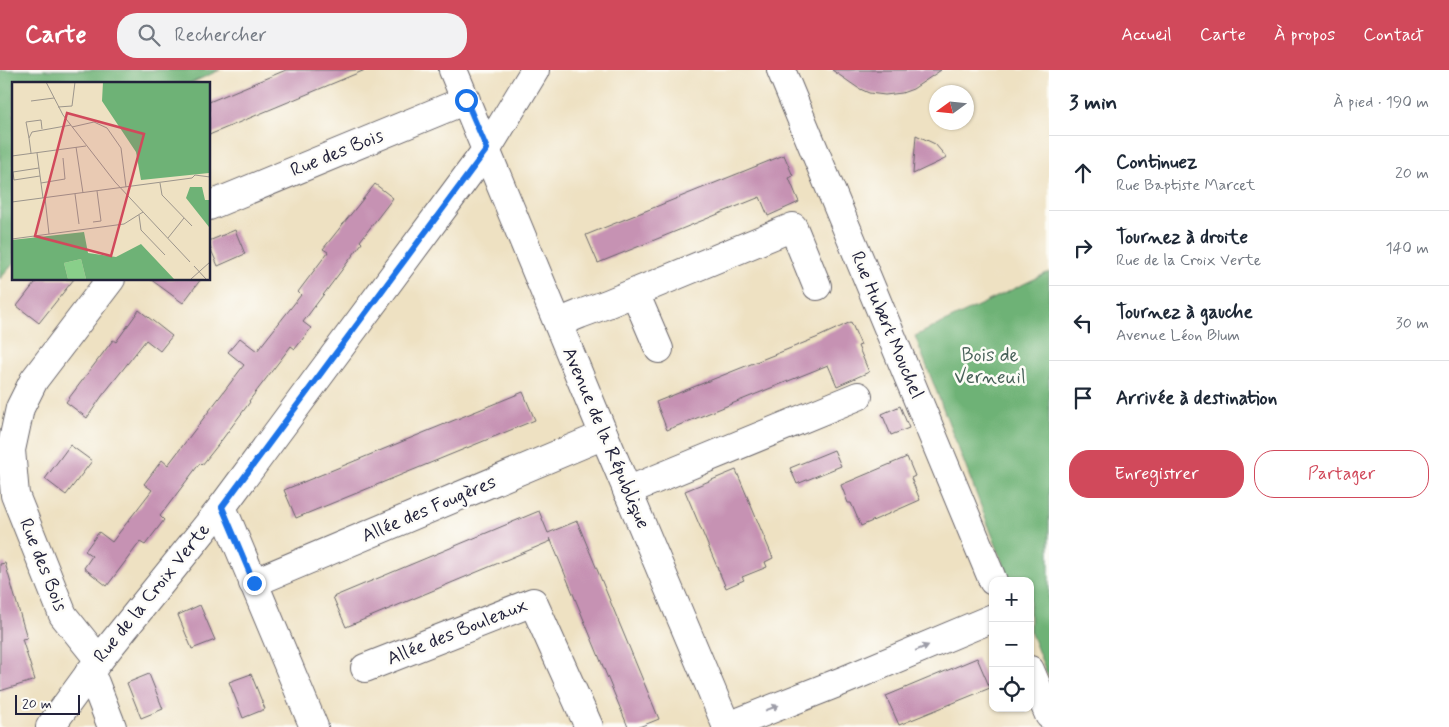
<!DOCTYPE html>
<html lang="fr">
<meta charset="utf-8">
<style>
:root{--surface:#fff;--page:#f2f2f3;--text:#1f2937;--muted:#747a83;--line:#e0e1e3;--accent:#d1495b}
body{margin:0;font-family:Mynerve,sans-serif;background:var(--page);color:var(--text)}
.controls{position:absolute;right:15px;bottom:15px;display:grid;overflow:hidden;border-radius:10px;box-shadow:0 1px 4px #0004}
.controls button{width:45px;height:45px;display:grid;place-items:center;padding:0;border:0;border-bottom:1px solid var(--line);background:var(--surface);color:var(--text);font:25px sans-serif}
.compass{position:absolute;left:929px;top:15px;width:45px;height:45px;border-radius:50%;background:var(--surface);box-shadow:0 1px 4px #0004;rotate:255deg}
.scale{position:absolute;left:15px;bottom:12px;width:65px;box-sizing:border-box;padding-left:5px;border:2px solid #22223b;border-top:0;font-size:14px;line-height:18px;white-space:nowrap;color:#22223b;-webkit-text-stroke:4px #fdfcf7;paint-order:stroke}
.stop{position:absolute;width:15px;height:15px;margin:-11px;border:4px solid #1a73e8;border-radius:50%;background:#fff}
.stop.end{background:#1a73e8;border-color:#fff;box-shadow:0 1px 5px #0008}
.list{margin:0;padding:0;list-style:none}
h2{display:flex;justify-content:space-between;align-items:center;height:65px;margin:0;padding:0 20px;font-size:21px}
h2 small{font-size:16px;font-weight:400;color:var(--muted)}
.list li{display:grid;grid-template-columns:32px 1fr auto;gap:15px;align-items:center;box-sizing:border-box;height:75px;padding:0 20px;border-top:1px solid var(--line)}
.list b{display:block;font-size:19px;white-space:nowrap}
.list p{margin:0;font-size:16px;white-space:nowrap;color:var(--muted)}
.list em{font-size:16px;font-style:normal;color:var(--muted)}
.actions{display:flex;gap:10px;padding:15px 20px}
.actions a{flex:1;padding:11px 0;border:1px solid var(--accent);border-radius:20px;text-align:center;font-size:18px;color:var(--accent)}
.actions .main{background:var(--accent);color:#fff}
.icon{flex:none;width:28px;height:28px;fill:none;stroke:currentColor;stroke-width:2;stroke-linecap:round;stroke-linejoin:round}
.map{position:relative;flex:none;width:1049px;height:657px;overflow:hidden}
header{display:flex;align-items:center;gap:30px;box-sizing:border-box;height:70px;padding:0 25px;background:var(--accent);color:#fff}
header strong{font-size:24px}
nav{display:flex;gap:28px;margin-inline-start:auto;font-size:18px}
.search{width:350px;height:45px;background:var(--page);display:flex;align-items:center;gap:12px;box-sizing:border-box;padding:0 18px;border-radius:20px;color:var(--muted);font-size:19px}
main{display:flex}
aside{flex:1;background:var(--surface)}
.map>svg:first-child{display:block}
.forest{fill:#6eb276;stroke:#486a58}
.building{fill:#c692b3}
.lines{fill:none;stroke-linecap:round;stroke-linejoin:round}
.minor-casing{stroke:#69656a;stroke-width:30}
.minor{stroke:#fff;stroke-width:28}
.oneway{fill:#9c9ca7}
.route{stroke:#1a73e8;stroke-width:6}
.labels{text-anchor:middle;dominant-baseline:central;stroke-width:5;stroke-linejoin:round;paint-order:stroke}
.street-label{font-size:19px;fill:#22223b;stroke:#fdfcf7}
.park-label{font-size:19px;fill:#465f57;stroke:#fdfcf7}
.inset-road{fill:none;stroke:#9c958c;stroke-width:1}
.view{fill:#d1495b;fill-opacity:0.15;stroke:#d1495b;stroke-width:2.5}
.inset-edge{fill:none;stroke:#22223b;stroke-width:2.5}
</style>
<header>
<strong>Carte</strong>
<div class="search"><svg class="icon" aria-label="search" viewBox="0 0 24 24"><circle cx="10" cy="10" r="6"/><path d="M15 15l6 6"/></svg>Rechercher</div>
<nav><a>Accueil</a><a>Carte</a><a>À propos</a><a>Contact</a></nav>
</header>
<main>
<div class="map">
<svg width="1049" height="657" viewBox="0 0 1049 657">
<rect width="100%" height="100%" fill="#fdfcf7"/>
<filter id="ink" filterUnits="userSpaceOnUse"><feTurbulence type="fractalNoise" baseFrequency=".02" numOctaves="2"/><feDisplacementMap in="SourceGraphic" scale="10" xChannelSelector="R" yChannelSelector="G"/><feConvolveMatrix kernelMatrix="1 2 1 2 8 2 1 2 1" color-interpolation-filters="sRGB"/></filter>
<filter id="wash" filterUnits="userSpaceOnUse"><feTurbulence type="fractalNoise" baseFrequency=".0096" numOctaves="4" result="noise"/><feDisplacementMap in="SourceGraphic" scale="20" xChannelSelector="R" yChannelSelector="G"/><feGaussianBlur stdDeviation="1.12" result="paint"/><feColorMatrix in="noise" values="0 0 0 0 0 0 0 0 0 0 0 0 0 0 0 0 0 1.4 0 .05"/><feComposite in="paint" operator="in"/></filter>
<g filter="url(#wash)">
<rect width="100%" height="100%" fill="#eee1c2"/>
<g class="forest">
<path d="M0,0H220L189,14H14V193L0,209Z"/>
<path d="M1049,202V609L1030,561V511H1010L915,266Z"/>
</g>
<g id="blocks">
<g class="building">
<path d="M286,0H365L209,65V32Z"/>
<path d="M832,0H941L913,19L902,23L885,25L869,23L858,18Z"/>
<path d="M916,65L935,74L947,88L913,104Z"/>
<path d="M784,85L793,106L789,108L799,132L768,146L760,127L598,193L586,165Z"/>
<path d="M375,114L393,128L360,171L362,173L303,252L311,258L295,279L291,276L249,331L250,332L218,375L202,395L200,393L160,446L164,450L145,475L140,472L107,516L84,498L92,486L85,481L99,462L112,472L152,420L144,414L162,390L168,395L244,295L228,282L240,268L257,281L301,225L298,222L328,182L323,179Z"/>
<path d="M235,160L245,184L218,196L209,175V171Z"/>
<path d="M38,209H74L39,253L17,236Z"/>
<path d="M150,209H201L183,233Z"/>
<path d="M139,240L172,266L160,281L146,270L102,326L87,348L66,332L113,270L116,272Z"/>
<path d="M851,252L861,275L858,276L869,302L837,316L828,295L667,360L656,332L816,268Z"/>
<path d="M523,322L535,350L296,448L284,420Z"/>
<path d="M900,336L909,358L891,365L882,344Z"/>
<path d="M70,375L92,391L66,425L45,409Z"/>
<path d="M834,380L841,396L797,414L790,398Z"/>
<path d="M907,387L915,406L911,408L920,430L861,456L851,433H848L841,415Z"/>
<path d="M736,400L773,488L765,492L767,497L742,507L744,510L726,518L685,421Z"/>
<path d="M539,441L548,463L577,451L659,649L639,657H628L550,468L551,471L346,557L333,527Z"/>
<path d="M5,493L27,568L22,569L35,610L0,621V494Z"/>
<path d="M200,535L215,570L192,579L178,545Z"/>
<path d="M977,588L990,618L899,655L886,626Z"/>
<path d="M149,604L163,639L141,648L127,613Z"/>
<path d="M251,604L265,639L243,648L229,612Z"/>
</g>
</g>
</g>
<g filter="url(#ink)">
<use href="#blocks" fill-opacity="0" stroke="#69656a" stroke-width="1"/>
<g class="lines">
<g class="minor-casing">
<g id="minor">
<path d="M453,0L604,365L727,657"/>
<path d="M781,0L993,511"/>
<path d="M209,136L466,30"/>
<path d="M635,223L659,279"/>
<path d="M558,253L580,244L607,234L793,157L817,216"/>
<path d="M627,421L858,326"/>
<path d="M222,437L314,657"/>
<path d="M253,513L604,365"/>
<path d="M99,590L63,545L15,425L11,380L20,338L34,310L111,209"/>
<path d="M365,598L533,532L589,657"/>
<path d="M1030,600L1049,645"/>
<path d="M89,603L95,613L112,657"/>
<path d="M50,657L99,590L222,437L450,129L487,79L535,0"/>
<path d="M726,657L845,610L993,548"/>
</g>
</g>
<use href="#minor" class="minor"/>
</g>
<defs><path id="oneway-solid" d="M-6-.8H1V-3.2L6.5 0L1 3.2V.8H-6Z" transform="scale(1.25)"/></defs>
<g class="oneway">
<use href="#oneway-solid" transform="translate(922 578) rotate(-23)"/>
<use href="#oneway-solid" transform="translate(772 638) rotate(-21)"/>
</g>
</g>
<g class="lines" filter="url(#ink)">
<path class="route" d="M254,513L222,437L487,79L466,30"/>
</g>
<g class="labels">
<g class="street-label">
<text transform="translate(337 83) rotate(-22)">Rue des Bois</text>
<text transform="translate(887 255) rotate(67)">Rue Hubert Mouchel</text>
<text transform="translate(606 368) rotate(67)">Avenue de la République</text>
<text transform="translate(429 439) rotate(-23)">Allée des Fougères</text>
<text transform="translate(43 495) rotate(68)">Rue des Bois</text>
<text transform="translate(152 523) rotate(-51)">Rue de la Croix Verte</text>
<text transform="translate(457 562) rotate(-22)">Allée des Bouleaux</text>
</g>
<g class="park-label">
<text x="990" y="285">Bois de<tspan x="990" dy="22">Verneuil</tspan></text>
</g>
</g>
<g transform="translate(12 12)">
<rect width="198" height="198" fill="#eee1c2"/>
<path d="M69,177L74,197H56L52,181Z" fill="#89cf8a"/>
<path d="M91,0H197V91L129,98L124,70L90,19ZM178,105H190L193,118H197V145L174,116ZM72,150L76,171L104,175L129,162L162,197H74L69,177L52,181L56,197H0V158Z" fill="#6eb276"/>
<path class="inset-road" d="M34,0L51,33L103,100L178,180M19,19L42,16M46,25L60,24L63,0M60,45L82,40L95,46L109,66L114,105M17,56L14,40L29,38L30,47M64,65L71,111M19,71L17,56L20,50L59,43M25,71L31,116M0,74L74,64M27,86L1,90L2,98L28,94M29,101L53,97L51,76M148,101L150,113L180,144M63,112L67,142M33,116L37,152M0,120L180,96L183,93L198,95M127,133L129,148L153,173M81,140L89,139L85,109M156,156L172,136M0,157L112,142L131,130M182,184L194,197M179,197L198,180"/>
<path class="view" d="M55,31L132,52L99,174L23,154Z"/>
<rect width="198" height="198" class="inset-edge"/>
</g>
</svg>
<div class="controls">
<button>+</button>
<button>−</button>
<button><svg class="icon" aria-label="locate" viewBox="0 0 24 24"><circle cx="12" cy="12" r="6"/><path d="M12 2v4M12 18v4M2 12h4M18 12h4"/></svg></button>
</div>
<svg class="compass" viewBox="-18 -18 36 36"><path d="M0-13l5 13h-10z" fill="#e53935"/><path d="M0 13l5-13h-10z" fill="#747a83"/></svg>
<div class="scale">20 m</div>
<div class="stop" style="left:466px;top:30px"></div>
<div class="stop end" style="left:254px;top:513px"></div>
</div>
<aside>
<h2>3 min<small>À pied · 190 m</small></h2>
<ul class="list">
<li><svg class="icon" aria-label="ahead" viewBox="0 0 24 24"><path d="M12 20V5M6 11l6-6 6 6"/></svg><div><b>Continuez</b><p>Rue Baptiste Marcet</p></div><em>20 m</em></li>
<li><svg class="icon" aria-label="right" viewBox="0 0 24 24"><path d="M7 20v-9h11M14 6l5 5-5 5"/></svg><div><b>Tournez à droite</b><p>Rue de la Croix Verte</p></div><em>140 m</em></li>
<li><svg class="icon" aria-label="left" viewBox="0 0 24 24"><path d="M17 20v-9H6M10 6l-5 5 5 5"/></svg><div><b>Tournez à gauche</b><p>Avenue Léon Blum</p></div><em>30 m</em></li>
<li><svg class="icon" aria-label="arrive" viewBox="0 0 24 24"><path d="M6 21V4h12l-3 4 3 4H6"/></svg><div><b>Arrivée à destination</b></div></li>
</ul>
<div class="actions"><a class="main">Enregistrer</a><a>Partager</a></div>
</aside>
</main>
